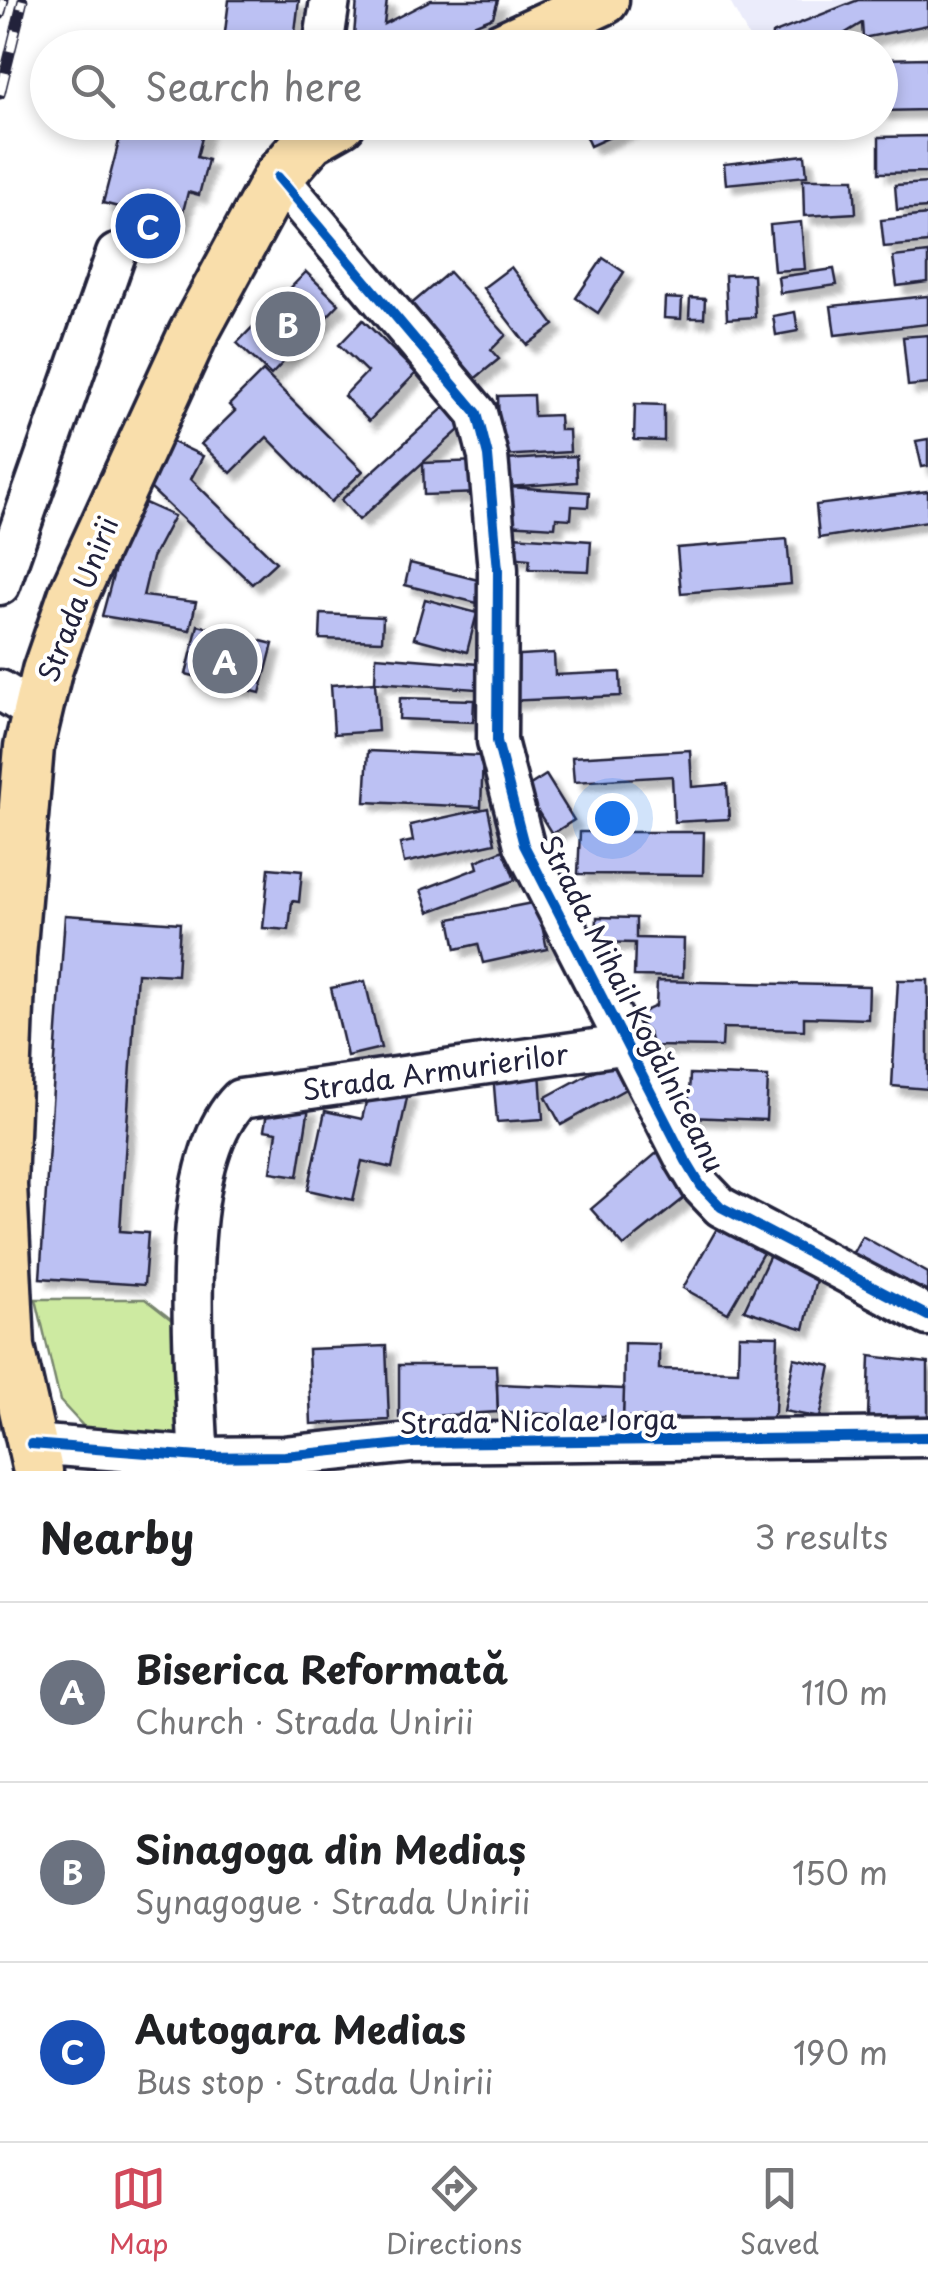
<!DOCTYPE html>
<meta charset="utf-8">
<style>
:root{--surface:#fff;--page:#f2f2f2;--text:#202124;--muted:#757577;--line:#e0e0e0;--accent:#d1495b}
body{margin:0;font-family:"Playpen Sans",sans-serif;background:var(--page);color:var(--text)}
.you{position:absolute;left:612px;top:818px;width:35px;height:35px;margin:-25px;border:8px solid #fff;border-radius:50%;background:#1a73e8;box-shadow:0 0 0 15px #1a73e833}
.badge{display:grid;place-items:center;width:65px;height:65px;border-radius:50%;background:var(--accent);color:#fff;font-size:32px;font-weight:700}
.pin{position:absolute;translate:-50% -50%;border:5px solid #fff;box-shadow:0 2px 10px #0006}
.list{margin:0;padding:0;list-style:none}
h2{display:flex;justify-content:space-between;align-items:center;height:130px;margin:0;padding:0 40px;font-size:42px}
h2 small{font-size:32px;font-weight:400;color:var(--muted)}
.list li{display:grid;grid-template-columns:65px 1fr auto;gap:30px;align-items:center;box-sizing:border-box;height:180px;padding:0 40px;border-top:2px solid var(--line)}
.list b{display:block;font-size:38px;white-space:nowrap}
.list p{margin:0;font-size:32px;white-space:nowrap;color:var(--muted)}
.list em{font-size:32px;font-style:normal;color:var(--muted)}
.icon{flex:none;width:55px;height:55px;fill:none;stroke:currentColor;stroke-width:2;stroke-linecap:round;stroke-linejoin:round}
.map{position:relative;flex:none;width:928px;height:1471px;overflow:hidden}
.search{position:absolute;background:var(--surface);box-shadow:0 5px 15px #0003;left:30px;right:30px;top:30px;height:110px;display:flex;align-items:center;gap:25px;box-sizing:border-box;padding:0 35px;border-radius:55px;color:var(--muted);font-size:38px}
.sheet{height:670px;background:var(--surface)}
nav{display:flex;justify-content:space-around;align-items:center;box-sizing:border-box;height:140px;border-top:2px solid var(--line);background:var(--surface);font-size:28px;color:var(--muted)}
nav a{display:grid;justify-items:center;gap:5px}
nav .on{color:var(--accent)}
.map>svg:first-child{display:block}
.built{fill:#ebecfb}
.green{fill:#cdeaa1;stroke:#78866e;stroke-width:2.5}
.building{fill:#bcc1f3;stroke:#22223b;stroke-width:2.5;filter:url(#shadow)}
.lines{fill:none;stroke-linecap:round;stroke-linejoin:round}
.minor-casing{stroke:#22223b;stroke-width:45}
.major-casing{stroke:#22223b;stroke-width:55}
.minor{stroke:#fff;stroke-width:38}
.major{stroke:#f9deab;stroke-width:48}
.rail-casing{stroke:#22223b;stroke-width:11}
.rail{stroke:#fff;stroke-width:8;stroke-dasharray:22;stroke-linecap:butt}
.cycleway-casing{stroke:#fff;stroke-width:16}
.cycleway{stroke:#0057b8;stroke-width:10}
.labels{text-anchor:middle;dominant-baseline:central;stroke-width:8;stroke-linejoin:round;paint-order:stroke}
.street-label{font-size:28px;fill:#22223b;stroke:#fff}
</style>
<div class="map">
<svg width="928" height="1471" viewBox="0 0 928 1471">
<defs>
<filter id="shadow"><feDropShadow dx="8" dy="8" stdDeviation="2.5" flood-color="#0004"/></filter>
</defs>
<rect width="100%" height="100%" fill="#fff"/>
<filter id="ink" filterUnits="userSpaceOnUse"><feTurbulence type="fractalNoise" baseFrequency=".01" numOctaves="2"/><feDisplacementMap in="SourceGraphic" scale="20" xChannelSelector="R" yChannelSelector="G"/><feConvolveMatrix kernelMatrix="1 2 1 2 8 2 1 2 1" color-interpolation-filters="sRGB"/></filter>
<g filter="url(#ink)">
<path class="built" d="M729,0H928V25L863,38L861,24L821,47H754Z"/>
<path class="green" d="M36,1299H145L186,1331L193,1447L86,1429L60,1401Z"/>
<g class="building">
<path d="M229,0H299L293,48H223Z"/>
<path d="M357,0H387L384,24L431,0H498L493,17L417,48H353Z"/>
<path d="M858,0H928V25L863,38L862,23L821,48H771L772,34Z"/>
<path d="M692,36L697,48H667Z"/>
<path d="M928,58V110L880,111V59Z"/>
<path d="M124,122L205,126L197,157L208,160L199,195L188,192L180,223L103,203Z"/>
<path d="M579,122H643L590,146Z"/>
<path d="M928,136V172L879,173V137Z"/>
<path d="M805,155L807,176L726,184L724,164Z"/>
<path d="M803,179H854L856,213L804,216Z"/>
<path d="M928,183V208L897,210L895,185Z"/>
<path d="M928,215V243L884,247L881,220Z"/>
<path d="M801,222L805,269L774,271L770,225Z"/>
<path d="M928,253V282L897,286L893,257Z"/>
<path d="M603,258L624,272L598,313L576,298Z"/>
<path d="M511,267L554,325L527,345L483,288Z"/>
<path d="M834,269L837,285L780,293L778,277Z"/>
<path d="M306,272L339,304L271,375L237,343Z"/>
<path d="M449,272L506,335L491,350L499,359L472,381L408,307Z"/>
<path d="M753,274L755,317L727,319L725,275Z"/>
<path d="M928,296V324L835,335L831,306Z"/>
<path d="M665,298L682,299L681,319L664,318Z"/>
<path d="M690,298L705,299L704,318H689Z"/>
<path d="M795,312L798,331L776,335L773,316Z"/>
<path d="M363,320L416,373L369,421L344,396L367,372L339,345Z"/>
<path d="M928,335V384L908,386L903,337Z"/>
<path d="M263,371L363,471L331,502L267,437L231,473L201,444L235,411L229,405Z"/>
<path d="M533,395L534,416L559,415L560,430H569L570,452L500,456L498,396Z"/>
<path d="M450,402L468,422L359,520L341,500Z"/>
<path d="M635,404L664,405V441L634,440Z"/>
<path d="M928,439V466L922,467L916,441Z"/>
<path d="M171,441L203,456L191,479L276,562L252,584L150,488Z"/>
<path d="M576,456L577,482L507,487L505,460Z"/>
<path d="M480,461L481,493L424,495L423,463Z"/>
<path d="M508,487L589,492L588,507L572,506L571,519L556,518L555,527L506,524Z"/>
<path d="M928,491V521L819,538L816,505Z"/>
<path d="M145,503L174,516L152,558L143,596L196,602L190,630L102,616L122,543Z"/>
<path d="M512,536L591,541L589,571L529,569L530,559L510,557Z"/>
<path d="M787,539L791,584L681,593L677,548Z"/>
<path d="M410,563L486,582L481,604L405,585Z"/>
<path d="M425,599L477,613L467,652L414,638Z"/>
<path d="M321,614L383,617L382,641L320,639Z"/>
<path d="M198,625L273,644L260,693L186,674Z"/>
<path d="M554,653L555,675L620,672L621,696L505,701L503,656Z"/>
<path d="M376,656L478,664L476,689L375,682Z"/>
<path d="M375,682L378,731L334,734L331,685Z"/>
<path d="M400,698L474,700L473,722L399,719Z"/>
<path d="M690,750L692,787L727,784L729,819L674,822L672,776L574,782L572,757Z"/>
<path d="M368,751L483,756L481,807L365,802Z"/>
<path d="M546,775L574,820L552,834L524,789Z"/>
<path d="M488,808L495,843L404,863L400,844L413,841L410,825Z"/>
<path d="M580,832H704L703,875L578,874Z"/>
<path d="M504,850L515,880L429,912L421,890L478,868L476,861Z"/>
<path d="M269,868L302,871L299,902L292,901L289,930L263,928Z"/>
<path d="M537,902L547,949L483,963L478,944L456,949L450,919Z"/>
<path d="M65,915L180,923L177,975L137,973L120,1231L148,1233L144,1285L40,1278Z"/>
<path d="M597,917L636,918V938L684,939L683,977L634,976L635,943L596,942Z"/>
<path d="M898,980H928V1089L892,1086Z"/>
<path d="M365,981L381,1048L347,1056L331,988Z"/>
<path d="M657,981L869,986L868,1019L804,1017V1030L723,1028L722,1047L651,1046L636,1015L656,1006Z"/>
<path d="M614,1060L629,1087L561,1125L546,1097Z"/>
<path d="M540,1070L543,1119L497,1122L493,1074Z"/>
<path d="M690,1074L768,1077L766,1120L688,1117Z"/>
<path d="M370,1085L408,1093L392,1168L362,1161L353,1200L308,1190L325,1111L362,1119Z"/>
<path d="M269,1101L309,1107L298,1176L271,1172L277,1132L264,1130Z"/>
<path d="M659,1151L692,1192L624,1246L591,1209Z"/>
<path d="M719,1225L764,1251L728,1313L683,1288Z"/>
<path d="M862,1236L928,1273V1307L848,1262Z"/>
<path d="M771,1253L817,1275L804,1329L744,1310Z"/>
<path d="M739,1335L778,1336L775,1412L769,1421L623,1417L624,1343L659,1344V1369L738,1371Z"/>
<path d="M386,1346L389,1420L311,1424L308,1349Z"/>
<path d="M870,1356L928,1363V1418L868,1417Z"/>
<path d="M794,1358L831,1366L820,1418L784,1411Z"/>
<path d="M399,1365H496L498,1412L399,1418Z"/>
<path d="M497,1384L624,1389L623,1417L498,1412Z"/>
</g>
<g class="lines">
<g class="minor-casing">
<g id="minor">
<path d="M323,48L330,0"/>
<path d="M278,177L477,413L488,456L498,570L497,741L524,845L686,1161L701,1186L721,1207L928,1316"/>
<path d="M0,585L116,254"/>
<path d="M0,690L37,713"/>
<path d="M31,1444L199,1457L285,1456L411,1443L928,1437"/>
<path d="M199,1471C197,1378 171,1168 240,1099L630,1044"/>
</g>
</g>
<g class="major-casing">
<g id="major">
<path d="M500,48L604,0"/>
<path d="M38,1471L10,1347L2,1185L11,957L29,747L47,671L74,593L193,334L278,177L311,139L341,122"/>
</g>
</g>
<use href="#minor" class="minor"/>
<use href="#major" class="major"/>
<g class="rail-casing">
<g id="rail">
<path d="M0,15L4,0"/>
<path d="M0,94L23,0"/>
</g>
</g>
<use href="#rail" class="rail"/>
<g class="cycleway-casing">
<g id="cycleway">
<path d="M278,177L477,413L488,456L498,570L497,741L524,845L686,1161L701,1186L721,1207L928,1316"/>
<path d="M31,1444L199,1457L285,1456L411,1443L928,1437"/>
</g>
</g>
<use href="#cycleway" class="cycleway"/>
</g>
</g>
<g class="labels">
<g class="street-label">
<text transform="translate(77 599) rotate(-69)">Strada Unirii</text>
<text transform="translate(633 1003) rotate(63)">Strada Mihail Kogălniceanu</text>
<text transform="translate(435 1071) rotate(-8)">Strada Armurierilor</text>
<text transform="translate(538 1420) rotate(-1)">Strada Nicolae Iorga</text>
</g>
</g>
</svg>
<div class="you"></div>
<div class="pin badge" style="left:225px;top:661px;background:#6b7280">A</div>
<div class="pin badge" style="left:288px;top:324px;background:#6b7280">B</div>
<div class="pin badge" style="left:148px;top:226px;background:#1a4fb4">C</div>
<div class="search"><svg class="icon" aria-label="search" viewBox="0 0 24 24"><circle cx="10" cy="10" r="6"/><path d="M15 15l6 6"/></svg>Search here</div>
</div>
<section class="sheet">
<h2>Nearby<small>3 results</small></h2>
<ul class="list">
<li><span class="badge" style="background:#6b7280">A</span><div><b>Biserica Reformată</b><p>Church · Strada Unirii</p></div><em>110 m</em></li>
<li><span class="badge" style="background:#6b7280">B</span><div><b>Sinagoga din Mediaș</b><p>Synagogue · Strada Unirii</p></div><em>150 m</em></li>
<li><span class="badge" style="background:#1a4fb4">C</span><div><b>Autogara Medias</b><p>Bus stop · Strada Unirii</p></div><em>190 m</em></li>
</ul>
</section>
<nav>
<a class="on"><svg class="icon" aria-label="map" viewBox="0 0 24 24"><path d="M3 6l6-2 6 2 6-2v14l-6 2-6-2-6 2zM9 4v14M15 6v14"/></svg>Map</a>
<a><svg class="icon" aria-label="directions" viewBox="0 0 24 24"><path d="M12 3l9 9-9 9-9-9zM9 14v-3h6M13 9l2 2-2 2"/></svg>Directions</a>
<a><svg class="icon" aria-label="saved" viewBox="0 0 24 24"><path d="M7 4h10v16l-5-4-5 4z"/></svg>Saved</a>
</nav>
